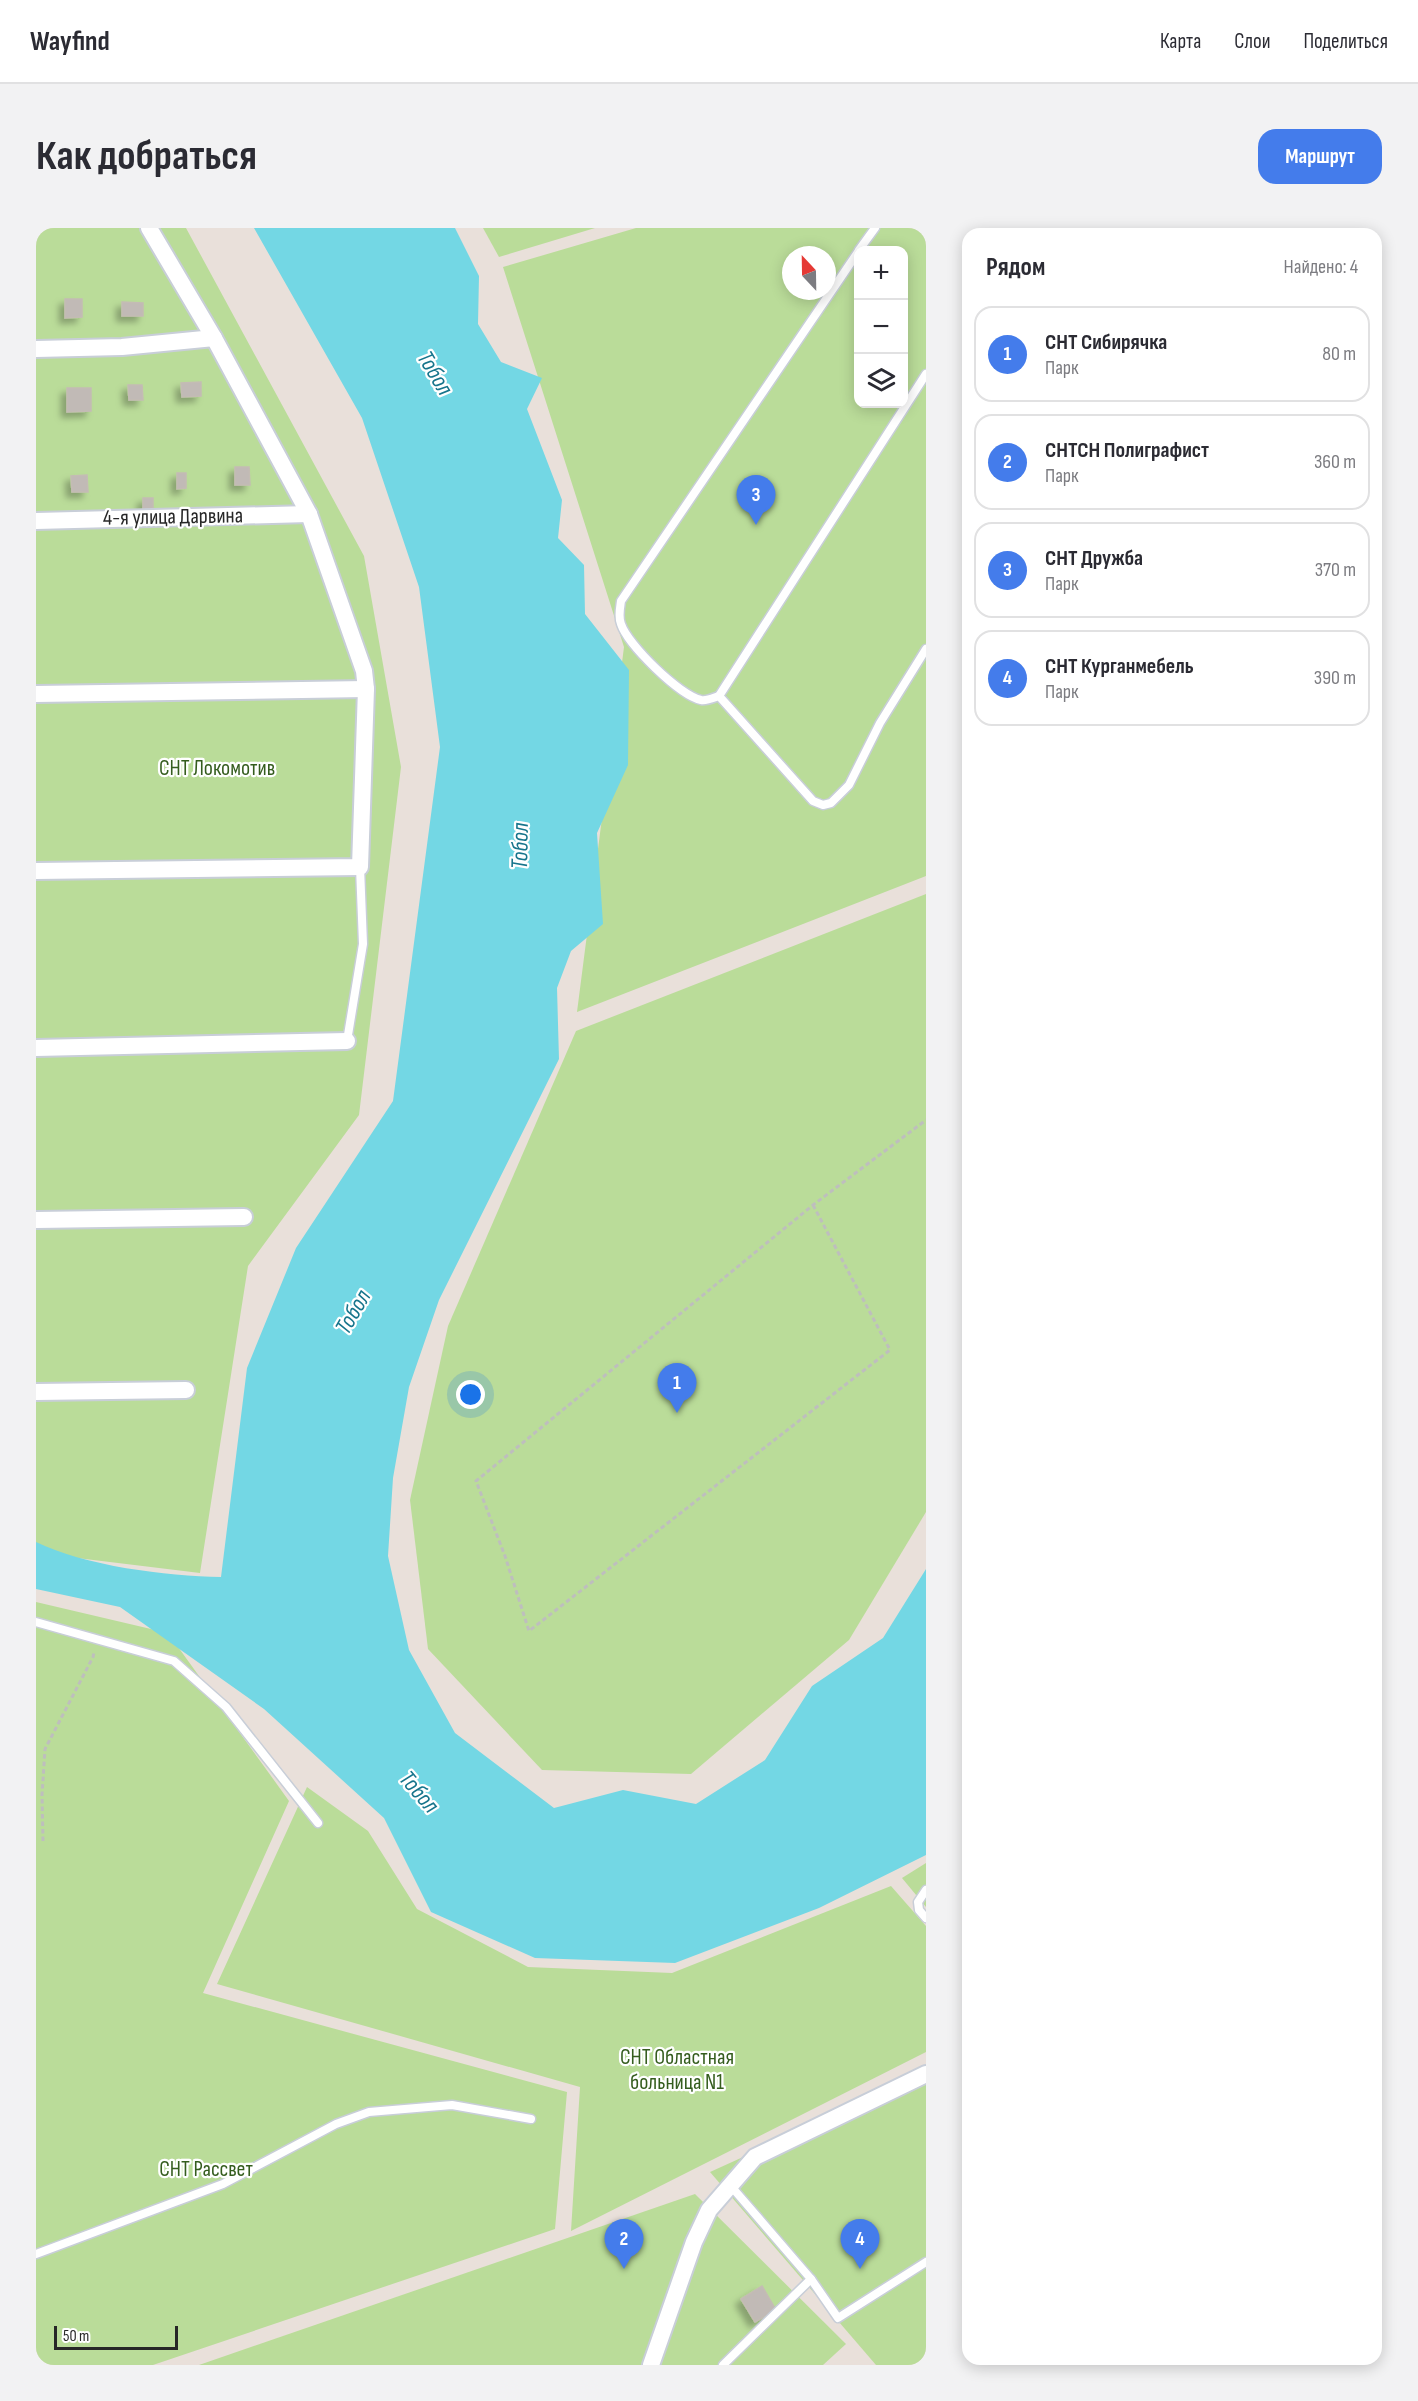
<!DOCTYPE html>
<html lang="ru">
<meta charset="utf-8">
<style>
:root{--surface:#fff;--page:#f2f2f3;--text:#2b2b33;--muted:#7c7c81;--line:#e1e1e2;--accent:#447ceb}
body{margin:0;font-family:"Sofia Sans Condensed",sans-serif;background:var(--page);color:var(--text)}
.controls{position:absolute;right:18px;top:18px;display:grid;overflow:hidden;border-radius:12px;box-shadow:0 3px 15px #0003}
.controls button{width:54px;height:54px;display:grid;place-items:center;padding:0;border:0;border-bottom:2px solid var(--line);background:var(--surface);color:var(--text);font:30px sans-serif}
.compass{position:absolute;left:746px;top:18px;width:54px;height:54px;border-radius:50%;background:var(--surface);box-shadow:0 3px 15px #0003;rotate:338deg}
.scale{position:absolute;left:18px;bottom:15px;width:124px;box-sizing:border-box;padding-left:6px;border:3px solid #272727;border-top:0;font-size:16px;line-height:21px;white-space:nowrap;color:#272727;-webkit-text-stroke:4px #fff;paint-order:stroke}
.you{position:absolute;left:435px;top:1167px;width:21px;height:21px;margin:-15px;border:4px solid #fff;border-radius:50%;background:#1a73e8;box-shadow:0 0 0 9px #1a73e833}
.badge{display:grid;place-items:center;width:39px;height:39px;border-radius:50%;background:var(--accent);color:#fff;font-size:20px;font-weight:700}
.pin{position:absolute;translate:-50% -50px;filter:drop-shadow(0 2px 3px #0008)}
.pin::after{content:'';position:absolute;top:32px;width:21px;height:18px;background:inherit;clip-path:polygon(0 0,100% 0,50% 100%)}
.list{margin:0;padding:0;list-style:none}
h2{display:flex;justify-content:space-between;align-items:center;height:78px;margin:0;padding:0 24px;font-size:26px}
h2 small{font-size:20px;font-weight:400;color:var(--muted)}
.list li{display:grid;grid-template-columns:39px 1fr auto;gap:18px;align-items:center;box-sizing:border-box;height:96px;margin:0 12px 12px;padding:0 12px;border:2px solid var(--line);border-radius:18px}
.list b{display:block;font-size:22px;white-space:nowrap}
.list p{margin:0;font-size:20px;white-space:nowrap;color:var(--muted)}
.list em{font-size:20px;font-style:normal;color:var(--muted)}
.icon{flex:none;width:33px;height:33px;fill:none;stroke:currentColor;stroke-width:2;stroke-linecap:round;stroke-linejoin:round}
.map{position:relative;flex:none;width:890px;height:2137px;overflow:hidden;border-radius:18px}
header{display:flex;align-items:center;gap:36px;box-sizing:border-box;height:84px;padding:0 30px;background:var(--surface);border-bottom:2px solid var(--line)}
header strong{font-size:28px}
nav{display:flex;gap:33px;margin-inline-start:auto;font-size:21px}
.intro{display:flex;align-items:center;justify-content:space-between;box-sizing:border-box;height:144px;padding:0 36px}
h1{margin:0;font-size:42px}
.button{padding:15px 27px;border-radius:18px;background:var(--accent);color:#fff;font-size:21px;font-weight:700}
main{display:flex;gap:36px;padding:0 36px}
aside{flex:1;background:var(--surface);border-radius:18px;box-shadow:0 3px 15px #0003}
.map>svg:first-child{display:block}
.green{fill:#badc99;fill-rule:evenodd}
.water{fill:#73d7e4}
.building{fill:#c1bab6;stroke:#c4bcb4;stroke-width:1.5;filter:url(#shadow)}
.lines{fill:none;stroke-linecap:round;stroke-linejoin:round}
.lane-casing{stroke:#c8ced8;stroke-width:11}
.street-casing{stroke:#c8ced8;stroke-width:20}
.path{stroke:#bebebe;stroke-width:3;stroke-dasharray:4.5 3;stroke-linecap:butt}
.lane{stroke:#fff;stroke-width:8}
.street{stroke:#fff;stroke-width:16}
.labels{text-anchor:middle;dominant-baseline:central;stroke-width:4.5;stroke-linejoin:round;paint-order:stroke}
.street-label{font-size:22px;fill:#272727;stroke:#fff}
.park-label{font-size:22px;fill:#355d1e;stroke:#fff}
.water-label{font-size:24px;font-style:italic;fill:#17758c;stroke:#fff}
</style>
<header>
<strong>Wayfind</strong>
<nav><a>Карта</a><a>Слои</a><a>Поделиться</a></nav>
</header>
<div class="intro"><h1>Как добраться</h1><a class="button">Маршрут</a></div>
<main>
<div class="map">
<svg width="890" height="2137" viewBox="0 0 890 2137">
<defs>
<filter id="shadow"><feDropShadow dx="-5.5" dy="5.5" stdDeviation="3" flood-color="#0004"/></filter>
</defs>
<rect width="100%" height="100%" fill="#e9e0da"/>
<g class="green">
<path d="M0,0H150L328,328L365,539L323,887L212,1038L164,1345L0,1325Z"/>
<path d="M447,0H559L463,29Z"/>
<path d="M600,0H890V648L541,784L588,419L467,39ZM822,22H868V176H822ZM755,27H791V63H755Z"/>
<path d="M890,666V1284L813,1412L655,1546L506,1542L392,1421L374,1272L412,1098L540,803Z"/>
<path d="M0,1374L132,1405L253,1573L167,1765L531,1864L519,2001L117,2137H0Z"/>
<path d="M271,1559L332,1603L381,1681L492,1739L636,1745L855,1658L890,1698V1824L535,2003L544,1859L181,1756Z"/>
<path d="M890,1635V1679L866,1650Z"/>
<path d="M890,1846V2137H840L674,1944Z"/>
<path d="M659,1966L810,2116L787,2137H163Z"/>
</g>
<path class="water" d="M218,0H419L443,48L442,96L465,134L506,150L491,181L526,272L522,310L548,337L549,386L593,442L592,537L561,605L567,696L535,723L521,760L523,831L403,1072L373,1159L357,1250L352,1328L373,1422L419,1505L518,1580L587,1562L660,1576L729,1532L776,1458L847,1410L890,1341V1627L783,1680L639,1735L499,1730L395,1684L348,1590L228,1481L84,1379L0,1361V1314C49,1338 130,1348 185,1349L211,1140L260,1020L357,873L404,519L383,359L326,190Z"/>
<g class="building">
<path d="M29,71H46V89L29,90Z"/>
<path d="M86,74L107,75V88H86Z"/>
<path d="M165,154V168L146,169L145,155Z"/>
<path d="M92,157H106L107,172H93Z"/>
<path d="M31,160H55V183L31,184Z"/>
<path d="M199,239H213L214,257H199Z"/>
<path d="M141,245H150V260L141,261Z"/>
<path d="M51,247L52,264H36L35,248Z"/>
<path d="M107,270H117V286L107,287Z"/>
<path d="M726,2058L740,2082L719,2094L705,2071Z"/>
</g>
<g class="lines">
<g class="lane-casing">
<g id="lane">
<path d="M823,22L839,0"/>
<path d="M822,24L585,373C584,380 582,389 585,396C592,417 643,467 665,472C671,473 677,470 683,468L777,573L787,577L795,575L813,557L844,495L890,421"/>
<path d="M683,468L890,146"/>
<path d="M311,813L327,716L324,639"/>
<path d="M0,1394L138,1433L190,1479L282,1595"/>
<path d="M890,1662L882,1674L883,1682L890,1690"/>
<path d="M0,2026L187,1956L300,1896L333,1884L416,1877L495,1891"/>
<path d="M775,2051L802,2090L890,2034"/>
<path d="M687,2137L775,2051L694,1957"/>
</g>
</g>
<g class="street-casing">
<g id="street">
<path d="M0,121L86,119L178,110"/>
<path d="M0,293L273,286"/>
<path d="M0,466L330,461"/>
<path d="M0,643L324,639L330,461L328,443L273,286L178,110L113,0"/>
<path d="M0,820L311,813"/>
<path d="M0,992L208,989"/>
<path d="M0,1164L150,1162"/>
<path d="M615,2137L658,2014L673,1982L719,1929L890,1846"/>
</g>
</g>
<g class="path">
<path d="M777,977L854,1122L493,1403L469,1328L440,1253L777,977L890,892"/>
<path d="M7,1613L6,1567L9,1521L57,1429L58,1424"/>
</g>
<use href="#lane" class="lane"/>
<use href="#street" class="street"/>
</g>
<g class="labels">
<g class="street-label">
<text transform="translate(137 289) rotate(-1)">4-я улица Дарвина</text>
</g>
<g class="park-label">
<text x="181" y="540">СНТ Локомотив</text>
<text x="641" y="1829">СНТ Областная<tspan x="641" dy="25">больница N1</tspan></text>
<text x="170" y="1941">СНТ Рассвет</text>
</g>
<g class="water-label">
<text transform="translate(399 145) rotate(59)">Тобол</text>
<text transform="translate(484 618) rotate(-89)">Тобол</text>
<text transform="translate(317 1084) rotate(-60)">Тобол</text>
<text transform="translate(383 1564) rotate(49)">Тобол</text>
</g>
</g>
</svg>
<div class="controls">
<button>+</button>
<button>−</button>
<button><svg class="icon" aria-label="layers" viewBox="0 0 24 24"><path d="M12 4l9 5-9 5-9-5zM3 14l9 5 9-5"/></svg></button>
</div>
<svg class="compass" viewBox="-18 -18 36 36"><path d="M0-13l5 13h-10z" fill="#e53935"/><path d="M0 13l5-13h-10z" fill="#7c7c81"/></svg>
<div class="scale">50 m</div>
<div class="you"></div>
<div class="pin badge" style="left:641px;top:1185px">1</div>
<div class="pin badge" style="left:588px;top:2041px">2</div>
<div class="pin badge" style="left:720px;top:297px">3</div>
<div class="pin badge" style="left:824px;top:2041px">4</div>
</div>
<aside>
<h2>Рядом<small>Найдено: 4</small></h2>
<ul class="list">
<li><span class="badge">1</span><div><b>СНТ Сибирячка</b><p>Парк</p></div><em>80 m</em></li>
<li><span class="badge">2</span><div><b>СНТСН Полиграфист</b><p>Парк</p></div><em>360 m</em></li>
<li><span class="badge">3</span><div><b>СНТ Дружба</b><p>Парк</p></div><em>370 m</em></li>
<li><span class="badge">4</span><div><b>СНТ Курганмебель</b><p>Парк</p></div><em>390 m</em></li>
</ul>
</aside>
</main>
